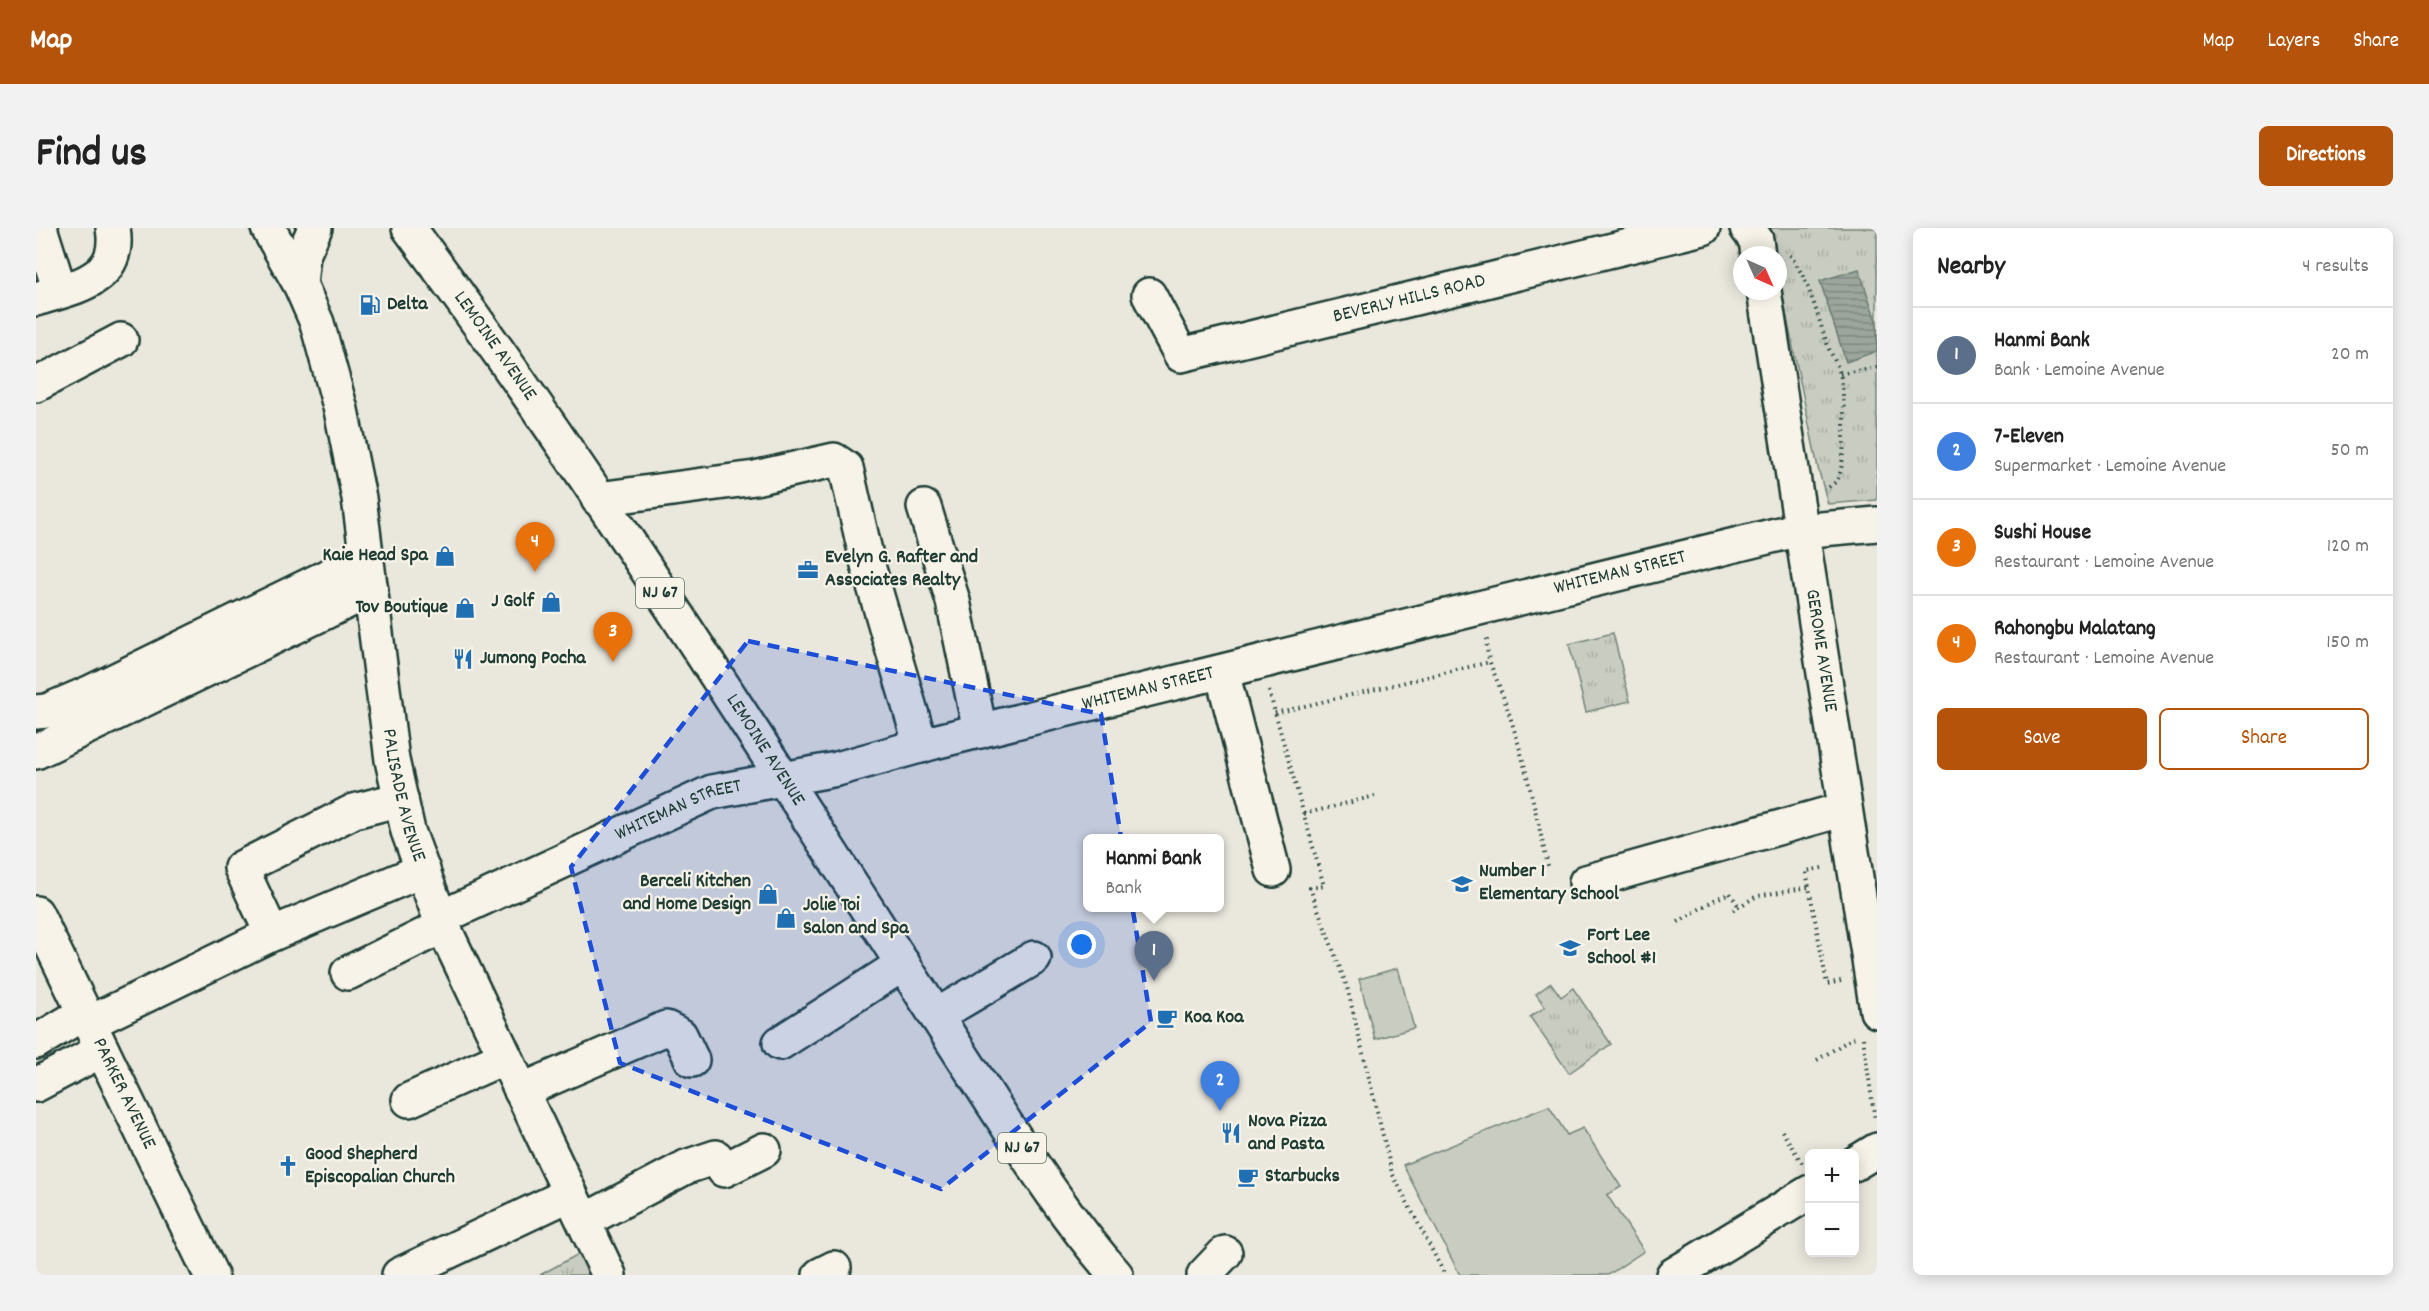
<!DOCTYPE html>
<meta charset="utf-8">
<style>
:root{--surface:#fff;--page:#f2f2f2;--text:#222;--muted:#767676;--line:#e0e0e0;--accent:#b45309}
body{margin:0;font-family:Dekko,sans-serif;background:var(--page);color:var(--text)}
.controls{position:absolute;right:18px;bottom:18px;display:grid;overflow:hidden;border-radius:9px;box-shadow:0 3px 15px #0003}
.controls button{width:54px;height:54px;display:grid;place-items:center;padding:0;border:0;border-bottom:2px solid var(--line);background:var(--surface);color:var(--text);font:30px sans-serif}
.compass{position:absolute;left:1697px;top:18px;width:54px;height:54px;border-radius:50%;background:var(--surface);box-shadow:0 3px 15px #0003;rotate:135deg}
.you{position:absolute;left:1046px;top:717px;width:21px;height:21px;margin:-15px;border:4px solid #fff;border-radius:50%;background:#1a73e8;box-shadow:0 0 0 9px #1a73e833}
.badge{display:grid;place-items:center;width:39px;height:39px;border-radius:50%;background:var(--accent);color:#fff;font-size:20px;font-weight:700}
.pin{position:absolute;translate:-50% -50px;filter:drop-shadow(0 2px 3px #0008)}
.pin::after{content:'';position:absolute;top:32px;width:21px;height:18px;background:inherit;clip-path:polygon(0 0,100% 0,50% 100%)}
.popup{position:absolute;left:1047px;top:606px;width:141px;height:78px;box-sizing:border-box;display:grid;place-content:center;border-radius:9px;background:var(--surface);filter:drop-shadow(0 2px 4px #0005);font-size:20px;white-space:nowrap;color:var(--muted)}
.popup b{font-size:22px;color:var(--text)}
.popup::after{content:'';position:absolute;left:50%;top:100%;margin-left:-12px;border:12px solid transparent;border-top-color:var(--surface)}
.list{margin:0;padding:0;list-style:none}
h2{display:flex;justify-content:space-between;align-items:center;height:78px;margin:0;padding:0 24px;font-size:26px}
h2 small{font-size:20px;font-weight:400;color:var(--muted)}
.list li{display:grid;grid-template-columns:39px 1fr auto;gap:18px;align-items:center;box-sizing:border-box;height:96px;padding:0 24px;border-top:2px solid var(--line)}
.list b{display:block;font-size:22px;white-space:nowrap}
.list p{margin:0;font-size:20px;white-space:nowrap;color:var(--muted)}
.list em{font-size:20px;font-style:normal;color:var(--muted)}
.actions{display:flex;gap:12px;padding:18px 24px}
.actions a{flex:1;padding:14px 0;border:2px solid var(--accent);border-radius:9px;text-align:center;font-size:21px;color:var(--accent)}
.actions .main{background:var(--accent);color:#fff}
.map{position:relative;flex:none;width:1841px;height:1047px;overflow:hidden;border-radius:9px}
header{display:flex;align-items:center;gap:36px;box-sizing:border-box;height:84px;padding:0 30px;background:var(--accent);color:#fff}
header strong{font-size:28px}
nav{display:flex;gap:33px;margin-inline-start:auto;font-size:21px}
.intro{display:flex;align-items:center;justify-content:space-between;box-sizing:border-box;height:144px;padding:0 36px}
h1{margin:0;font-size:42px}
.button{padding:15px 27px;border-radius:9px;background:var(--accent);color:#fff;font-size:21px;font-weight:700}
main{display:flex;gap:36px;padding:0 36px}
aside{flex:1;background:var(--surface);border-radius:9px;box-shadow:0 3px 15px #0003}
.map>svg:first-child{display:block}
.grass{fill:#c8ccc1;stroke:#74847a;stroke-width:1.5}
.park{fill:url(#park-tufts);stroke:#74847a;stroke-width:1.5}
.water{fill:url(#water-rules);stroke:#6a7c72;stroke-width:1.5}
.lines{fill:none;stroke-linecap:round;stroke-linejoin:round}
.minor-casing{stroke:#1f3d34;stroke-width:38}
.major-casing{stroke:#1f3d34;stroke-width:38}
.path{stroke:#1f3d34;stroke-width:4;stroke-dasharray:1.5 4.5;stroke-linecap:butt}
.minor{stroke:#f7f3e8;stroke-width:33}
.major{stroke:#f7f3e8;stroke-width:33}
.marked{fill:#1d4ed8;fill-opacity:0.2;stroke:#1d4ed8;stroke-width:4.5;stroke-dasharray:12 8;stroke-linejoin:round}
.labels{text-anchor:middle;dominant-baseline:central;stroke-width:4.5;stroke-linejoin:round;paint-order:stroke}
.shield{fill:#f7f3e8;stroke:#60746a;stroke-width:1.5}
.shield-label{font-size:18px;font-weight:bold;fill:#1f3d34}
.street-label{font-size:20px;fill:#1f3d34;stroke:#f7f3e8}
.poi-label{font-size:20px;font-weight:bold;fill:#1f3d34;stroke:#f7f3e8;text-anchor:start}
</style>
<header>
<strong>Map</strong>
<nav><a>Map</a><a>Layers</a><a>Share</a></nav>
</header>
<div class="intro"><h1>Find us</h1><a class="button">Directions</a></div>
<main>
<div class="map">
<svg width="1841" height="1047" viewBox="0 0 1841 1047">
<defs>
<pattern id="park-tufts" width="24" height="20" patternUnits="userSpaceOnUse" patternTransform="scale(1.5)"><rect width="24" height="20" fill="#c8ccc1"/><path d="M3 7l-1-3M5 7V3M7 7l1-3M15 17l-1-3M17 17v-4M19 17l1-3" fill="none" stroke="#abb0a6"/></pattern>
<pattern id="water-rules" width="6" height="5" patternUnits="userSpaceOnUse" patternTransform="scale(1.5)"><rect width="6" height="5" fill="#9ca69c"/><path d="M0 2.5h6" fill="none" stroke="#7f8880"/></pattern>
</defs>
<rect width="100%" height="100%" fill="#eae8dd"/>
<filter id="ink" filterUnits="userSpaceOnUse"><feTurbulence type="fractalNoise" baseFrequency=".0167" numOctaves="2"/><feDisplacementMap in="SourceGraphic" scale="12" xChannelSelector="R" yChannelSelector="G"/><feConvolveMatrix kernelMatrix="1 2 1 2 8 2 1 2 1" color-interpolation-filters="sRGB"/></filter>
<g filter="url(#ink)">
<g class="grass">
<path d="M1362,740L1378,800L1339,811L1323,751Z"/>
<path d="M1513,878L1531,907L1547,900L1585,959L1571,967L1608,1023L1572,1047H1424L1367,937Z"/>
</g>
<g class="park">
<path d="M1730,0H1841V272L1792,276L1782,240L1742,47V27H1738Z"/>
<path d="M1577,405L1594,473L1550,484L1533,416Z"/>
<path d="M1515,755L1525,769L1537,760L1575,816L1533,845L1494,789L1509,779L1500,766Z"/>
<path d="M559,1017L573,1047H504Z"/>
</g>
<path class="water" d="M1823,41L1841,96V123L1810,134L1784,53Z"/>
<g class="lines">
<g class="minor-casing">
<g id="minor">
<path d="M4,0L24,63"/>
<path id="s1" d="M232,0L264,56L281,95L305,182L323,270L356,532L372,603L407,698L573,1047"/>
<path d="M1711,0L1720,12L1722,27"/>
<path d="M264,56L267,27L279,0"/>
<path id="s2" d="M1728,63L1841,783"/>
<path id="s3" d="M1113,67L1145,127L1667,0"/>
<path d="M0,71C38,59 86,53 77,0"/>
<path d="M0,157L85,112"/>
<path d="M562,271L719,250L798,232L810,240L833,341L885,518"/>
<path d="M888,279L917,373L944,503"/>
<path d="M1186,444L1237,642"/>
<path d="M0,484L11,483L53,465L331,329"/>
<path d="M0,524L335,362"/>
<path d="M365,571L318,583L205,640L236,706L387,642"/>
<path d="M1550,654L1809,581"/>
<path id="s4" d="M0,685L175,1047"/>
<path id="s5" d="M404,690L676,564L801,541L898,514L1752,304L1841,296"/>
<path d="M312,745L407,698"/>
<path d="M900,788L998,730"/>
<path d="M53,795L236,706"/>
<path d="M0,814L48,785"/>
<path d="M744,815L867,736"/>
<path d="M0,857L66,822"/>
<path d="M485,863L630,800L644,807L656,832"/>
<path d="M373,872L469,829"/>
<path d="M1818,936L1841,922"/>
<path d="M548,993L650,939L680,929L688,942L728,922"/>
<path d="M363,1047L534,966"/>
<path d="M784,1047L798,1040"/>
<path d="M1168,1047L1189,1025"/>
<path d="M1637,1047L1774,964"/>
</g>
</g>
<g class="major-casing">
<g id="major">
<path id="s6" d="M373,0C538,222 687,458 837,690C879,754 920,818 961,882C998,939 1035,996 1080,1047"/>
</g>
</g>
<g class="path">
<path d="M1754,27C1775,55 1781,89 1793,121C1797,129 1802,138 1804,146C1809,163 1811,239 1801,252C1799,255 1794,258 1791,261"/>
<path d="M1804,146L1841,139"/>
<path d="M1451,411C1449,428 1458,444 1464,460C1486,518 1498,578 1512,638"/>
<path d="M1233,463L1288,658L1274,660L1311,759L1356,945L1409,1047"/>
<path d="M1239,485L1454,434"/>
<path d="M1268,586L1339,568"/>
<path d="M1786,640L1770,643L1791,756L1805,753"/>
<path d="M1697,682L1721,668L1773,659"/>
<path d="M1642,694L1678,672L1694,665L1703,679"/>
<path d="M1827,810L1839,892"/>
<path d="M1781,832L1820,808"/>
<path d="M1746,903L1766,935"/>
</g>
<use href="#minor" class="minor"/>
<use href="#major" class="major"/>
</g>
</g>
<path class="marked" d="M712,413L1065,486L1115,794L905,961L584,835L535,639Z"/>
<defs>
<g id="fuel-bare" transform="scale(1.62)"><path d="M-5.5-6h7V0h2V4h1.3V-2.5L3-4.5l.8-.8L6-3V5H2.5V1h-1V6h-7ZM-4.2-4.7v3.2H.2V-4.7Z" fill="#1f6fb2" stroke="#f7f3e8" stroke-width="2.5" paint-order="stroke"/></g>
<g id="shop-bare" transform="scale(1.62)"><path d="M-5-2.5h2.3a2.7 3.5 0 0 1 5.4 0H5L5.5 6h-11ZM-1.5-2.5h3a1.5 2.3 0 0 0-3 0Z" fill="#1f6fb2" stroke="#f7f3e8" stroke-width="2.5" paint-order="stroke"/></g>
<g id="office-bare" transform="scale(1.62)"><path d="M-6-3h4V-5.5h4V-3h4V5H-6ZM-1-4.5V-3h2v-1.5ZM-6 0V1H6V0Z" fill="#1f6fb2" stroke="#f7f3e8" stroke-width="2.5" paint-order="stroke"/></g>
<g id="restaurant-bare" transform="scale(1.62)"><path d="M-5-6h1v4h1v-4h1v4h1v-4h1v5L-1.5 .5V6h-2V.5L-5-1ZM5-6V6H3V1.5H1.5Q1.5-4 5-6Z" fill="#1f6fb2" stroke="#f7f3e8" stroke-width="2.5" paint-order="stroke"/></g>
<g id="school-bare" transform="scale(1.62)"><path d="M0-5L7-2L0 1L-7-2ZM-4 1L0 2.5L4 1V4Q0 6-4 4Z" fill="#1f6fb2" stroke="#f7f3e8" stroke-width="2.5" paint-order="stroke"/></g>
<g id="cafe-bare" transform="scale(1.62)"><path d="M-5.5-4.5H6V0H3Q3 3.5 0 3.5H-2.5Q-5.5 3.5-5.5 0ZM3-3.2v2h1.7v-2ZM-6 4.5H4V6H-6Z" fill="#1f6fb2" stroke="#f7f3e8" stroke-width="2.5" paint-order="stroke"/></g>
<g id="church-bare" transform="scale(1.62)"><path d="M-1.2-6h2.4v3.5h3.3v2.4h-3.3V6h-2.4V-.1h-3.3v-2.4h3.3Z" fill="#1f6fb2" stroke="#f7f3e8" stroke-width="2.5" paint-order="stroke"/></g>
</defs>
<g fill-rule="evenodd">
<use href="#fuel-bare" x="334" y="77"/>
<use href="#shop-bare" x="409" y="328"/>
<use href="#office-bare" x="772" y="342"/>
<use href="#shop-bare" x="515" y="374"/>
<use href="#shop-bare" x="429" y="380"/>
<use href="#restaurant-bare" x="427" y="431"/>
<use href="#school-bare" x="1426" y="656"/>
<use href="#shop-bare" x="732" y="666"/>
<use href="#shop-bare" x="750" y="690"/>
<use href="#school-bare" x="1534" y="720"/>
<use href="#cafe-bare" x="1131" y="790"/>
<use href="#restaurant-bare" x="1195" y="905"/>
<use href="#church-bare" x="252" y="938"/>
<use href="#cafe-bare" x="1212" y="949"/>
</g>
<g class="labels">
<g class="shield">
<rect x="600" y="350" width="48" height="30" rx="4.5"/>
<rect x="962" y="905" width="48" height="30" rx="4.5"/>
</g>
<g class="shield-label">
<text x="624" y="365">NJ 67</text>
<text x="986" y="920">NJ 67</text>
</g>
<g class="street-label">
<text stroke="none"><textPath href="#s3" startOffset="303">BEVERLY HILLS ROAD</textPath></text>
<text stroke="none"><textPath href="#s6" startOffset="146">LEMOINE AVENUE</textPath></text>
<text stroke="none"><textPath href="#s5" startOffset="1234">WHITEMAN STREET</textPath></text>
<text stroke="none"><textPath href="#s2" startOffset="364">GEROME AVENUE</textPath></text>
<text stroke="none"><textPath href="#s5" startOffset="748">WHITEMAN STREET</textPath></text>
<text stroke="none"><textPath href="#s6" startOffset="632">LEMOINE AVENUE</textPath></text>
<text stroke="none"><textPath href="#s1" startOffset="588">PALISADE AVENUE</textPath></text>
<text stroke="none"><textPath href="#s5" startOffset="262">WHITEMAN STREET</textPath></text>
<text stroke="none"><textPath href="#s4" startOffset="201">PARKER AVENUE</textPath></text>
</g>
<g class="poi-label">
<text x="351" y="77">Delta</text>
<text x="392" y="328" text-anchor="end">Kaie Head Spa</text>
<text x="789" y="330">Evelyn G. Rafter and<tspan x="789" dy="23">Associates Realty</tspan></text>
<text x="498" y="374" text-anchor="end">J Golf</text>
<text x="412" y="380" text-anchor="end">Tov Boutique</text>
<text x="444" y="431">Jumong Pocha</text>
<text x="1443" y="644">Number 1<tspan x="1443" dy="23">Elementary School</tspan></text>
<text x="715" y="654" text-anchor="end">Berceli Kitchen<tspan x="715" dy="23">and Home Design</tspan></text>
<text x="767" y="678">Jolie Toi<tspan x="767" dy="23">Salon and Spa</tspan></text>
<text x="1551" y="708">Fort Lee<tspan x="1551" dy="23">School #1</tspan></text>
<text x="1148" y="790">Koa Koa</text>
<text x="1212" y="894">Nova Pizza<tspan x="1212" dy="23">and Pasta</tspan></text>
<text x="269" y="927">Good Shepherd<tspan x="269" dy="23">Episcopalian Church</tspan></text>
<text x="1229" y="949">Starbucks</text>
</g>
</g>
</svg>
<div class="controls">
<button>+</button>
<button>−</button>
</div>
<svg class="compass" viewBox="-18 -18 36 36"><path d="M0-13l5 13h-10z" fill="#e53935"/><path d="M0 13l5-13h-10z" fill="#767676"/></svg>
<div class="you"></div>
<div class="pin badge" style="left:1118px;top:753px;background:#5c6f8a">1</div>
<div class="popup"><b>Hanmi Bank</b>Bank</div>
<div class="pin badge" style="left:1184px;top:883px;background:#3f7fe0">2</div>
<div class="pin badge" style="left:577px;top:434px;background:#e8710a">3</div>
<div class="pin badge" style="left:499px;top:344px;background:#e8710a">4</div>
</div>
<aside>
<h2>Nearby<small>4 results</small></h2>
<ul class="list">
<li><span class="badge" style="background:#5c6f8a">1</span><div><b>Hanmi Bank</b><p>Bank · Lemoine Avenue</p></div><em>20 m</em></li>
<li><span class="badge" style="background:#3f7fe0">2</span><div><b>7-Eleven</b><p>Supermarket · Lemoine Avenue</p></div><em>50 m</em></li>
<li><span class="badge" style="background:#e8710a">3</span><div><b>Sushi House</b><p>Restaurant · Lemoine Avenue</p></div><em>120 m</em></li>
<li><span class="badge" style="background:#e8710a">4</span><div><b>Rahongbu Malatang</b><p>Restaurant · Lemoine Avenue</p></div><em>150 m</em></li>
</ul>
<div class="actions"><a class="main">Save</a><a>Share</a></div>
</aside>
</main>
